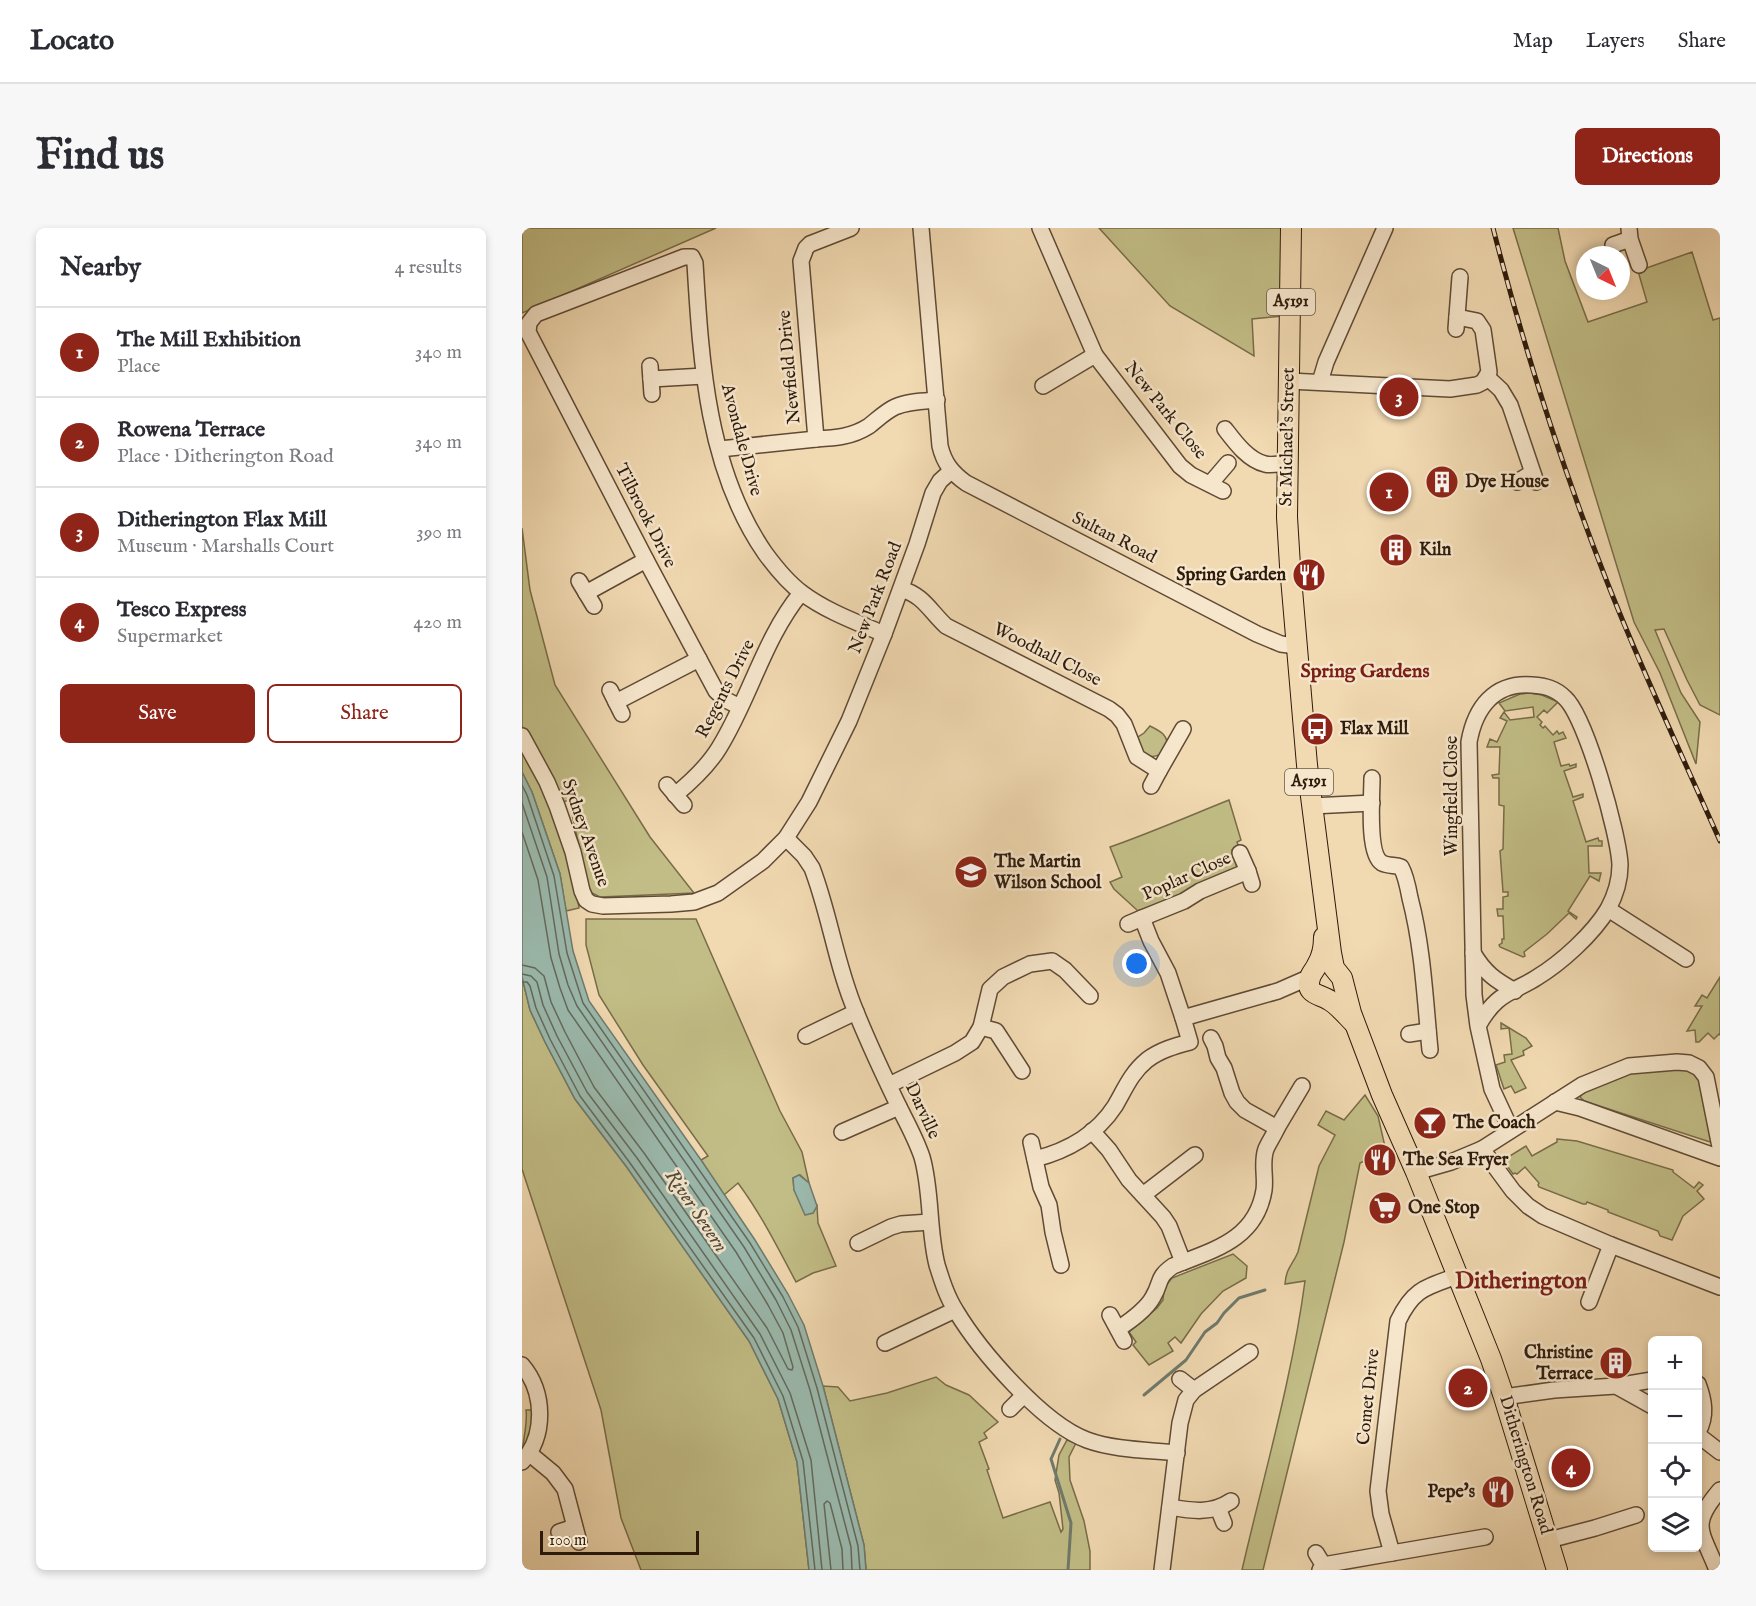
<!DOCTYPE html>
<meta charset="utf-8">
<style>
:root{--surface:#fff;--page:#f7f7f7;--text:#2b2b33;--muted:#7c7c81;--line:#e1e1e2;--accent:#8f2418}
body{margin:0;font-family:"IM FELL English",serif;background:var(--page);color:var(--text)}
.controls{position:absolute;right:18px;bottom:18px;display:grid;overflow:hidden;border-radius:9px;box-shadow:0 3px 9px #0003}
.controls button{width:54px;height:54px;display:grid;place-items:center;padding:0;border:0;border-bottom:2px solid var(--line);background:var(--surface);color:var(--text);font:30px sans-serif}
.compass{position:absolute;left:1054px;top:18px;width:54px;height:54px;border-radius:50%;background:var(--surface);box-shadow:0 3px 9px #0003;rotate:137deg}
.scale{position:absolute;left:18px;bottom:15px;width:159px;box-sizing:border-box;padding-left:6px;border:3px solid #2e1b0c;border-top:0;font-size:16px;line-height:21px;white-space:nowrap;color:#2e1b0c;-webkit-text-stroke:4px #f6e6cc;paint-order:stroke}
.you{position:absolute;left:615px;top:736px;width:21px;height:21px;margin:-15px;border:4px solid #fff;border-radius:50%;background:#1a73e8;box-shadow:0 0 0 9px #1a73e833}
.badge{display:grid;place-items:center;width:39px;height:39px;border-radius:50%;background:var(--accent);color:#fff;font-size:20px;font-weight:700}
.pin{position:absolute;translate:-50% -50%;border:3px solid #fff;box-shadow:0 2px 6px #0006}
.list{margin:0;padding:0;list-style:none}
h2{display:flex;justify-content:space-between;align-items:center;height:78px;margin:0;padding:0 24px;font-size:26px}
h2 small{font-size:20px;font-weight:400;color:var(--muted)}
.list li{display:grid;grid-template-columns:39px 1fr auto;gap:18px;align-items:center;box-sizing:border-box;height:90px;padding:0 24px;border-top:2px solid var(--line)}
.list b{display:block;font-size:22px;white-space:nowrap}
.list p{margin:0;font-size:20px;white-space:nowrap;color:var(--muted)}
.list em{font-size:20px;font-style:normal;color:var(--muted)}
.actions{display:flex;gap:12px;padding:18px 24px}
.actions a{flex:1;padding:14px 0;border:2px solid var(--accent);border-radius:9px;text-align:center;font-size:21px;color:var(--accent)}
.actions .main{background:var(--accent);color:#fff}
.icon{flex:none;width:33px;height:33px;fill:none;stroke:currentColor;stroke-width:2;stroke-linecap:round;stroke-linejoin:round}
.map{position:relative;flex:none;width:1198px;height:1342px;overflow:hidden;border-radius:9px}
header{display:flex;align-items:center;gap:36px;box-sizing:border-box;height:84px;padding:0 30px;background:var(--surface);border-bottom:2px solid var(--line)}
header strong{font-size:28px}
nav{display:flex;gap:33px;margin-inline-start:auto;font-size:21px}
.intro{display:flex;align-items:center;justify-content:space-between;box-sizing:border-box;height:144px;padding:0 36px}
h1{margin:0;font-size:42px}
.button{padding:15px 27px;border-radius:9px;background:var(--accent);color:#fff;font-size:21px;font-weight:700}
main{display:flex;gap:36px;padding:0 36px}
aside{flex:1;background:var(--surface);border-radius:9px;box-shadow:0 3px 9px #0003}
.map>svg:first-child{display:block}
.green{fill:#c2bd86;stroke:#786c49;stroke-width:1.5}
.water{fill:#9bbaae;stroke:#6f7a6d;stroke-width:1.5}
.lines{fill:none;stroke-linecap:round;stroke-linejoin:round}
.shore{stroke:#646a5d;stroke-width:1.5}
.stream{stroke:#6f7a6d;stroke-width:3}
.minor-casing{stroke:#5f4a35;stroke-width:18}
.major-casing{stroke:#2e1b0c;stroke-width:22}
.minor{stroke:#f6e6cc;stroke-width:15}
.major{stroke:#f1d9b1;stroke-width:20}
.rail-casing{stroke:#2e1b0c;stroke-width:5}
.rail{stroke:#f6e6cc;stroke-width:3;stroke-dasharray:9;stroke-linecap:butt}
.labels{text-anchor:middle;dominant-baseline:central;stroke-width:5;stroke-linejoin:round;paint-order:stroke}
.shield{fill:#f6e6cc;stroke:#6a5846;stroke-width:1.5}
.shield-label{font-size:16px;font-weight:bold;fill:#2e1b0c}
.street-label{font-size:18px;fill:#2e1b0c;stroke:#f6e6cc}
.poi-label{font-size:18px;font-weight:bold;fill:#2e1b0c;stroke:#f6e6cc;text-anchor:start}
.neighbourhood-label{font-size:20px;font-weight:bold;fill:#7a1f14;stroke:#f6e6cc}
.water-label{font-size:20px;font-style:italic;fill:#4f4b3d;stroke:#f6e6cc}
.district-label{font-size:24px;font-weight:bold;fill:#7a1f14;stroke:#f6e6cc}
</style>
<header>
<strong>Locato</strong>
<nav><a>Map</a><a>Layers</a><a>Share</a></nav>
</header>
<div class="intro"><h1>Find us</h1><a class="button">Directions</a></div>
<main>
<aside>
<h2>Nearby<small>4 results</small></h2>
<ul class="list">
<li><span class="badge">1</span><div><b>The Mill Exhibition</b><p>Place</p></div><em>340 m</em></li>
<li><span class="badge">2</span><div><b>Rowena Terrace</b><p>Place · Ditherington Road</p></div><em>340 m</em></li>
<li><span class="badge">3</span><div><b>Ditherington Flax Mill</b><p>Museum · Marshalls Court</p></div><em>390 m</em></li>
<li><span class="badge">4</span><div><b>Tesco Express</b><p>Supermarket</p></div><em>420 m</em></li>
</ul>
<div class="actions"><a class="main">Save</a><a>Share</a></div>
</aside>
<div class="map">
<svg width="1198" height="1342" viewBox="0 0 1198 1342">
<rect width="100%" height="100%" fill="#f1d9b1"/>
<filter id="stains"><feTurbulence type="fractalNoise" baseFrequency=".00333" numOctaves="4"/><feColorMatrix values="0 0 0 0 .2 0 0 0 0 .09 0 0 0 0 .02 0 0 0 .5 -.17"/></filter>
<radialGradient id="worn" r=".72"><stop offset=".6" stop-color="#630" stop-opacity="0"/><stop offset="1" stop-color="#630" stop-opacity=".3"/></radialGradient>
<g class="green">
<path d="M0,0H194L0,85Z"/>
<path d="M577,0H763L761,88L730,91L732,128L648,78Z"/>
<path d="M991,0H1036L1043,33L1066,94L1125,74L1116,43L1170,24L1191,92L1198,90V487L1178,477L1165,452L1142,401L1133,402L1159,465L1178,494L1174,536L1138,445L1112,394Z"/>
<path d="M0,300L8,362L33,457L128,609L172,665L78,669L70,665L66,660L47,572L38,575L0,498Z"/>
<path d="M1008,465L1020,467L1036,474L1025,485L1022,482L1015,489L1020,494L1018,497L1021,500L1023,498L1031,507L1035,503L1037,506L1041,504L1044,510L1032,514L1039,538L1047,536L1048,538L1054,536V539L1042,543L1051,569L1061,566V569L1051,573L1064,614L1076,610L1077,613H1080V618H1066L1067,645H1079L1077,653L1068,648L1046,683L1055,689L1054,691L1047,685L1025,706L1002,724L1003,728L1001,729L978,719L977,717L980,715V711H982L981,688H976L975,681H981V669L986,668V664H981L978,623L981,621L982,578L977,577V550H971L970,547L977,546L978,519H965L968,511L975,514L985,493L978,490L982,484L988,492L1012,489L1011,479L983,483L977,475L998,466Z"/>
<path d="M628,498C632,500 638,503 641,506C657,523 619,545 616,509L622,505Z"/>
<path d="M0,518L25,564L51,643L57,680L44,683L38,646L10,564L0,544Z"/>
<path d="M707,572L719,612L715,614L717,619L710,622L715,639L713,641L668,660L658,667L616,683L592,661L588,654L600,649L588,619C628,605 667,588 707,572Z"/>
<path d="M64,691H174L258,883L280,924L287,955L278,947L271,950L272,962L291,985L295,978L296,995L314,1038L291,1045L274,1054C256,1020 239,986 216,955L202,967L179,932L186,928L121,837L77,767L64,717Z"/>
<path d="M0,749L8,782L23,814L53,871L104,938L227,1113L256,1171L275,1234L287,1342H119L99,1290L79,1182L0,941Z"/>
<path d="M1198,749V807L1197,806L1192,811L1186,805L1177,814H1174L1173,802L1165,803L1180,778H1173L1180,767L1185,770Z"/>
<path d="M979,795L1004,810L1010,818L1001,823L1002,827L989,832L1004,860L993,865L989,858L982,861L974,837L983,834L982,827L990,826L987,800L979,801Z"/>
<path d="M1158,839L1171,842L1179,851L1192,913L1188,914L1062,873L1058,869L1062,863L1103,844Z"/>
<path d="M843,867L856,888L864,923L838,935L822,1014L741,1342H720C742,1246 770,1151 783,1053L763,1056C764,1040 770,1038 776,1024L797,938L813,907L796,897L804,883L822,892Z"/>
<path d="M1035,911L1055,913L1151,942V944L1172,960L1177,954L1181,957L1175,963L1182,971L1161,988L1150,1012L1138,1008L1136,1003L1086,984V982L1065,974L1064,976H1061L1017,959L1016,957L1017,955L1003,939L995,946L993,945L991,946L985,938L983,927L988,928L1004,918L1010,928L1035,914Z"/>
<path d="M711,1026L725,1038L724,1050L701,1063L679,1086L659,1115L653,1109L646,1115L651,1123L627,1137L611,1117L614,1114L607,1104L635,1080L641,1072L642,1060L650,1050Z"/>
<path d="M414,1149L424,1157L447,1167L476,1194L462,1205L465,1210L457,1214L467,1241L465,1242L481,1290L528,1274L539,1304L541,1301L537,1265L533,1252L537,1227L545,1212L554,1215L547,1229L548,1252L562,1293L568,1323V1342H344L342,1317L301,1158L316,1159L328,1173L365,1165Z"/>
<path d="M4,1182H13V1194L0,1229C0,1214 6,1197 4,1182Z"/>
</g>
<g class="water">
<path d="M0,544L10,564L38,646L51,723L67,773L179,932L233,1012L266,1066L282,1097L301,1158L342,1317L344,1342H287L275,1234L256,1171L227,1113L104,938L53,871L23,814L8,782L0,749Z"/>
<path d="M277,947L287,955L295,978L291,985L283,987L272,962L271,950Z"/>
</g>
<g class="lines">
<g class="shore">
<path d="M0,557L5,567L32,648L45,725L61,775L228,1015L261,1069L276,1099L295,1160L336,1318L338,1342"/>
<path d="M0,575L25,649L37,726L46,757L55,778L222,1019L254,1072L269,1102L288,1162L329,1319L330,1342"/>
<path d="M0,604L16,652L29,730L38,760L46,782L214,1024L246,1077L261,1105L271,1139L270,1142L266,1141L245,1100L122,925L72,859L43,804L29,774L22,748L13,740L0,737"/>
<path d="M0,746L9,748L15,754L21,777L35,808L65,864L115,930L238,1106L268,1165L289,1232L300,1342"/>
<path d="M0,754H5L8,758L14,780L28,811L58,868L108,935L232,1110L261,1168L281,1233L293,1342"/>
<path d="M309,1342L302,1276L305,1273L308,1275L320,1321L321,1342"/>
</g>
<g class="stream">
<path d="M622,1167L664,1132L683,1104L695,1095L702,1085L717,1070L743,1062"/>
<path d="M538,1211L529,1231L549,1295L546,1342"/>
</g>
<g class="minor-casing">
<g id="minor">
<path d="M329,0L288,16L284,20L279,33L294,211C313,210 330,209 347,198C356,191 364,183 373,179C386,173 401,173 415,172"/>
<path d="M399,0L418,218C422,235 430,245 444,255L735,406L759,416L774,418"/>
<path d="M518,0L573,127L658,238L669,247L701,263"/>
<path d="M1107,0L1108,11L1117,37"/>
<path d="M1091,17L1108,11"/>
<path d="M934,101L938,49"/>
<path d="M128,138L130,166"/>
<path d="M965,149L979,162L988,177L1014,254"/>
<path d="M129,151L182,148"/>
<path d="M767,153L928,161L955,157L961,154L967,144L961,102L955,93L935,89"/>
<path d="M798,154L804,134L863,0"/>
<path d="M521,158L573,127"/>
<path d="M703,201C713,214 726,232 743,236C750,238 759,235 767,235"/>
<path d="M198,221L294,211"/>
<path d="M995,254L1010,245"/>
<path d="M688,256L706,235"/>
<path d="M57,353L72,378"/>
<path d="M379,361C401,367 408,383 424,398L587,481L595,487L602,496L615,529L637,543L661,501"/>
<path d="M64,365L124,332"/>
<path d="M88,462L100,486"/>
<path d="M94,474L177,431"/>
<path d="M218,479L204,472L194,463L124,332L6,104L7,95L14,86L162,29H170L173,35C179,134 185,241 243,325C254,340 265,354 280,365C304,383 334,394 362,406"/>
<path d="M0,508L25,554L35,578L51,624L60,663L64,672L70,676L81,678L149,676L172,674L196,665L241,633L264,610L287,574L327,493L362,406L395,316L411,265L418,253L429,243"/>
<path d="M850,550C850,568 845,626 860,635C866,638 873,637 879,639C884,648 886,659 888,670C901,720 903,771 908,822"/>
<path d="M145,557L162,577"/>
<path d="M629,558L637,543"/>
<path d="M153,567C170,553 186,538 197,520C228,470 242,410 279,365"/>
<path d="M790,578L850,575"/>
<path d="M264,610L282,628L290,640C308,687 314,737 334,784C347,816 362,848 377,879C385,895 394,911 400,929C410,964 406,1001 415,1037C420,1053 425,1069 434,1083C458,1123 521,1196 565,1212C592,1222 627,1222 655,1225"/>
<path d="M718,625L726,643"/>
<path d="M1086,681L1164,731"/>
<path d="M606,696L620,690"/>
<path d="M951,725C963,745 973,752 993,763"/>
<path d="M661,790L646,745L629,713L620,690L662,673L678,663L726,643L730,656"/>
<path d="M956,798L952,767L947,514C953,480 972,454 1010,457C1023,458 1033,460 1043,470C1064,489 1097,607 1098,637C1098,652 1093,668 1086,681C1071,706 1039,735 1014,750C1002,758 986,763 975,773C967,780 961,789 956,798L970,861L989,902"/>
<path d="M459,799L474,803L500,843"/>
<path d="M887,806L906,803"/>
<path d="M284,808L334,784"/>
<path d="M689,810L693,818L696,830L702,840L710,865L715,874L723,882L755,900L780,858"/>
<path d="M367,857L433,825L450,814L459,799L468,761L481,749L508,736L530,733L543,742L568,768"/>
<path d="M1033,874L1058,880L1198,930"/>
<path d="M570,903L587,922L607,952L641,989L647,998L661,1034"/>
<path d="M320,904L377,879"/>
<path d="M509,914L519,959L527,977L531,1004L539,1037"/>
<path d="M960,921L991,963L1006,978L1021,988L1089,1017L1198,1059"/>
<path d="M513,931C545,923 575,906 593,878C603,861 609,845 625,832C638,822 653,818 668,814L661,790L756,763L788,749"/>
<path d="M894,944L929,934L960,921L1060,857L1107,838L1155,834L1167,835L1177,840L1184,849L1198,919"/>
<path d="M621,967L673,927"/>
<path d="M336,1015L369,999L379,996L408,994"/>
<path d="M935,1048C904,1059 891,1061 876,1093L856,1263L859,1286L870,1325L963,1309"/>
<path d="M1067,1074L1089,1017"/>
<path d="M588,1087L602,1113"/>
<path d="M596,1101C608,1093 624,1082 631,1069C640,1054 634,1050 651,1038C691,1022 734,1012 742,962C744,949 739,934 744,921C747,914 752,907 755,900"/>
<path d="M363,1115L433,1082"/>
<path d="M0,1137C23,1164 24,1208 0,1234"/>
<path d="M658,1151L672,1162"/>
<path d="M1176,1156C1182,1172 1185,1188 1176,1204"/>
<path d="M1094,1158L1130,1152"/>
<path d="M982,1169L1032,1162L1094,1158L1130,1178"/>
<path d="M488,1181L502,1167"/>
<path d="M1176,1207L1198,1224"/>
<path d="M8,1226L31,1245L43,1261L57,1314"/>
<path d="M648,1279C670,1283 690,1286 709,1273"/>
<path d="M696,1280L702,1295"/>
<path d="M37,1304L52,1299"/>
<path d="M1027,1312L1073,1300L1114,1287"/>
<path d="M794,1325L802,1338"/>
<path d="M640,1342L658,1195L664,1172L672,1162L728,1124"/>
<path d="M798,1342L807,1336L870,1325"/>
<path d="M1195,1342C1180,1303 1167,1298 1198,1262"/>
</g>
</g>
<g class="major-casing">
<g id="major">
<path d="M769,0L765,289L768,338L785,537L809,725L812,740L820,750L829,785L860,867L894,944L969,1131L982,1169L1035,1342"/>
<path d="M802,709C802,719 800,729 795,737C793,742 789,745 788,750C783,767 798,766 807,772C816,777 824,787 832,795"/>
</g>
</g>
<use href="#minor" class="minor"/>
<use href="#major" class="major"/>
<g class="rail-casing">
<path id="rail" d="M971,0C1001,117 1038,233 1082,346C1117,437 1159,525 1198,613"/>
</g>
<use href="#rail" class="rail"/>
</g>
<defs>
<g id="building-disc" transform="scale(1.725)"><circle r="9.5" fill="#8f2418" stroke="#f6e6cc"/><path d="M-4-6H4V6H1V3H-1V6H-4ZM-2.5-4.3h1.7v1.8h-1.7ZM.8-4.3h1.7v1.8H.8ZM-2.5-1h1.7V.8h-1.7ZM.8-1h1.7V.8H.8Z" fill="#fff"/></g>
<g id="restaurant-disc" transform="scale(1.725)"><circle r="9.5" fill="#8f2418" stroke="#f6e6cc"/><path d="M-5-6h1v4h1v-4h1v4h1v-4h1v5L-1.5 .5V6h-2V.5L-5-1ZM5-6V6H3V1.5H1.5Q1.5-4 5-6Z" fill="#fff"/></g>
<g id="bus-disc" transform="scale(1.725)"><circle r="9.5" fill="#8f2418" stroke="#f6e6cc"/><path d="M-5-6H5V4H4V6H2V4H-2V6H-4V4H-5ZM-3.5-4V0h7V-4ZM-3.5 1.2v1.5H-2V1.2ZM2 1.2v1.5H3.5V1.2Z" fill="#fff"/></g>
<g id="school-disc" transform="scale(1.725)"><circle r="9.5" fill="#8f2418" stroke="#f6e6cc"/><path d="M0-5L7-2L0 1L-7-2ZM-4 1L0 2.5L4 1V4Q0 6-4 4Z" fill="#fff"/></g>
<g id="bar-disc" transform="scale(1.725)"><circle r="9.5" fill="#8f2418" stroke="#f6e6cc"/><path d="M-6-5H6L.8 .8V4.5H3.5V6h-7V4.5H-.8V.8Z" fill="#fff"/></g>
<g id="supermarket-disc" transform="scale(1.725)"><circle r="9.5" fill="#8f2418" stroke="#f6e6cc"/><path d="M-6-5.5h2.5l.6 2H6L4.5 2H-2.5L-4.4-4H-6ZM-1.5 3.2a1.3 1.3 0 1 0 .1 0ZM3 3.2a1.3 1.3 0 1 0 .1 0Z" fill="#fff"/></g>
</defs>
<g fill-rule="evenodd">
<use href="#building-disc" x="920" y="254"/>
<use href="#building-disc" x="874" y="322"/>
<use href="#restaurant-disc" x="787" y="347"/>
<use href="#bus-disc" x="795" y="501"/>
<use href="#school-disc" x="449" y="644"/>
<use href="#bar-disc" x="908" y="895"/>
<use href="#restaurant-disc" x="858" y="932"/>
<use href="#supermarket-disc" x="863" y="980"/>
<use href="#building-disc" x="1094" y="1135"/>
<use href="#restaurant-disc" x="976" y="1264"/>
</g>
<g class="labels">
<g class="shield">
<rect x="745" y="61" width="48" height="26" rx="4.5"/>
<rect x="763" y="541" width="48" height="26" rx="4.5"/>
</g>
<g class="shield-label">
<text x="769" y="74">A5191</text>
<text x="787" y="554">A5191</text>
</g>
<g class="street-label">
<text transform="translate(268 139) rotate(-95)">Newfield Drive</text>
<text transform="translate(643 183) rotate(51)">New Park Close</text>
<text transform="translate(766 209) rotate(-89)">St Michael's Street</text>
<text transform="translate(219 212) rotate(75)">Avondale Drive</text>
<text transform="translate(123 288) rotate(63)">Tilbrook Drive</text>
<text transform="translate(592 310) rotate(27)">Sultan Road</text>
<text transform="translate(354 370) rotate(-69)">New Park Road</text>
<text transform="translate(525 427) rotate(27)">Woodhall Close</text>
<text transform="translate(204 461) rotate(-63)">Regents Drive</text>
<text transform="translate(930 568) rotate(-90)">Wingfield Close</text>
<text transform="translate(63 605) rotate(71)">Sydney Avenue</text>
<text transform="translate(665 649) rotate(-24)">Poplar Close</text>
<text transform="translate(400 883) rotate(65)">Darville</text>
<text transform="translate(847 1169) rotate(-84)">Comet Drive</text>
<text transform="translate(1003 1237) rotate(73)">Ditherington Road</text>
</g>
<g class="poi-label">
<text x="943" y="254">Dye House</text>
<text x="897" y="322">Kiln</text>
<text x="764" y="347" text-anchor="end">Spring Garden</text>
<text x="818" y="501">Flax Mill</text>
<text x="472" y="634">The Martin<tspan x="472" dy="21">Wilson School</tspan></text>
<text x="931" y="895">The Coach</text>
<text x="881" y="932">The Sea Fryer</text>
<text x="886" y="980">One Stop</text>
<text x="1071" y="1125" text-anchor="end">Christine<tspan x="1071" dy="21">Terrace</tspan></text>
<text x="953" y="1264" text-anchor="end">Pepe's</text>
</g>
<g class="neighbourhood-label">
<text x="843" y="443">Spring Gardens</text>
</g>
<g class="water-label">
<text transform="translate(174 983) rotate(56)">River Severn</text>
</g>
<g class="district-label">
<text x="999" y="1053">Ditherington</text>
</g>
</g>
<rect width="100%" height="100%" filter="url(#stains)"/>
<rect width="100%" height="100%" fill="url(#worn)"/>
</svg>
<div class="controls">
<button>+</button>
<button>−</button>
<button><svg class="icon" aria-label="locate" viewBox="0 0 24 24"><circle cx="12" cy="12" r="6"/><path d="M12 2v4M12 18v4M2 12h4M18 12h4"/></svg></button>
<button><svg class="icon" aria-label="layers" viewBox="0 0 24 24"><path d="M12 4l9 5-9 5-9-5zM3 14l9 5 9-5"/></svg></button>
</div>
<svg class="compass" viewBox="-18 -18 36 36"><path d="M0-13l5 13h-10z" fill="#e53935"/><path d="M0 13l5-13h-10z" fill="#7c7c81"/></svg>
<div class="scale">100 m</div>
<div class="you"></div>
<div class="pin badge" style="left:867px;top:264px">1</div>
<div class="pin badge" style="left:946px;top:1160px">2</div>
<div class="pin badge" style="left:877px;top:169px">3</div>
<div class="pin badge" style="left:1049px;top:1240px">4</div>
</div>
</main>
